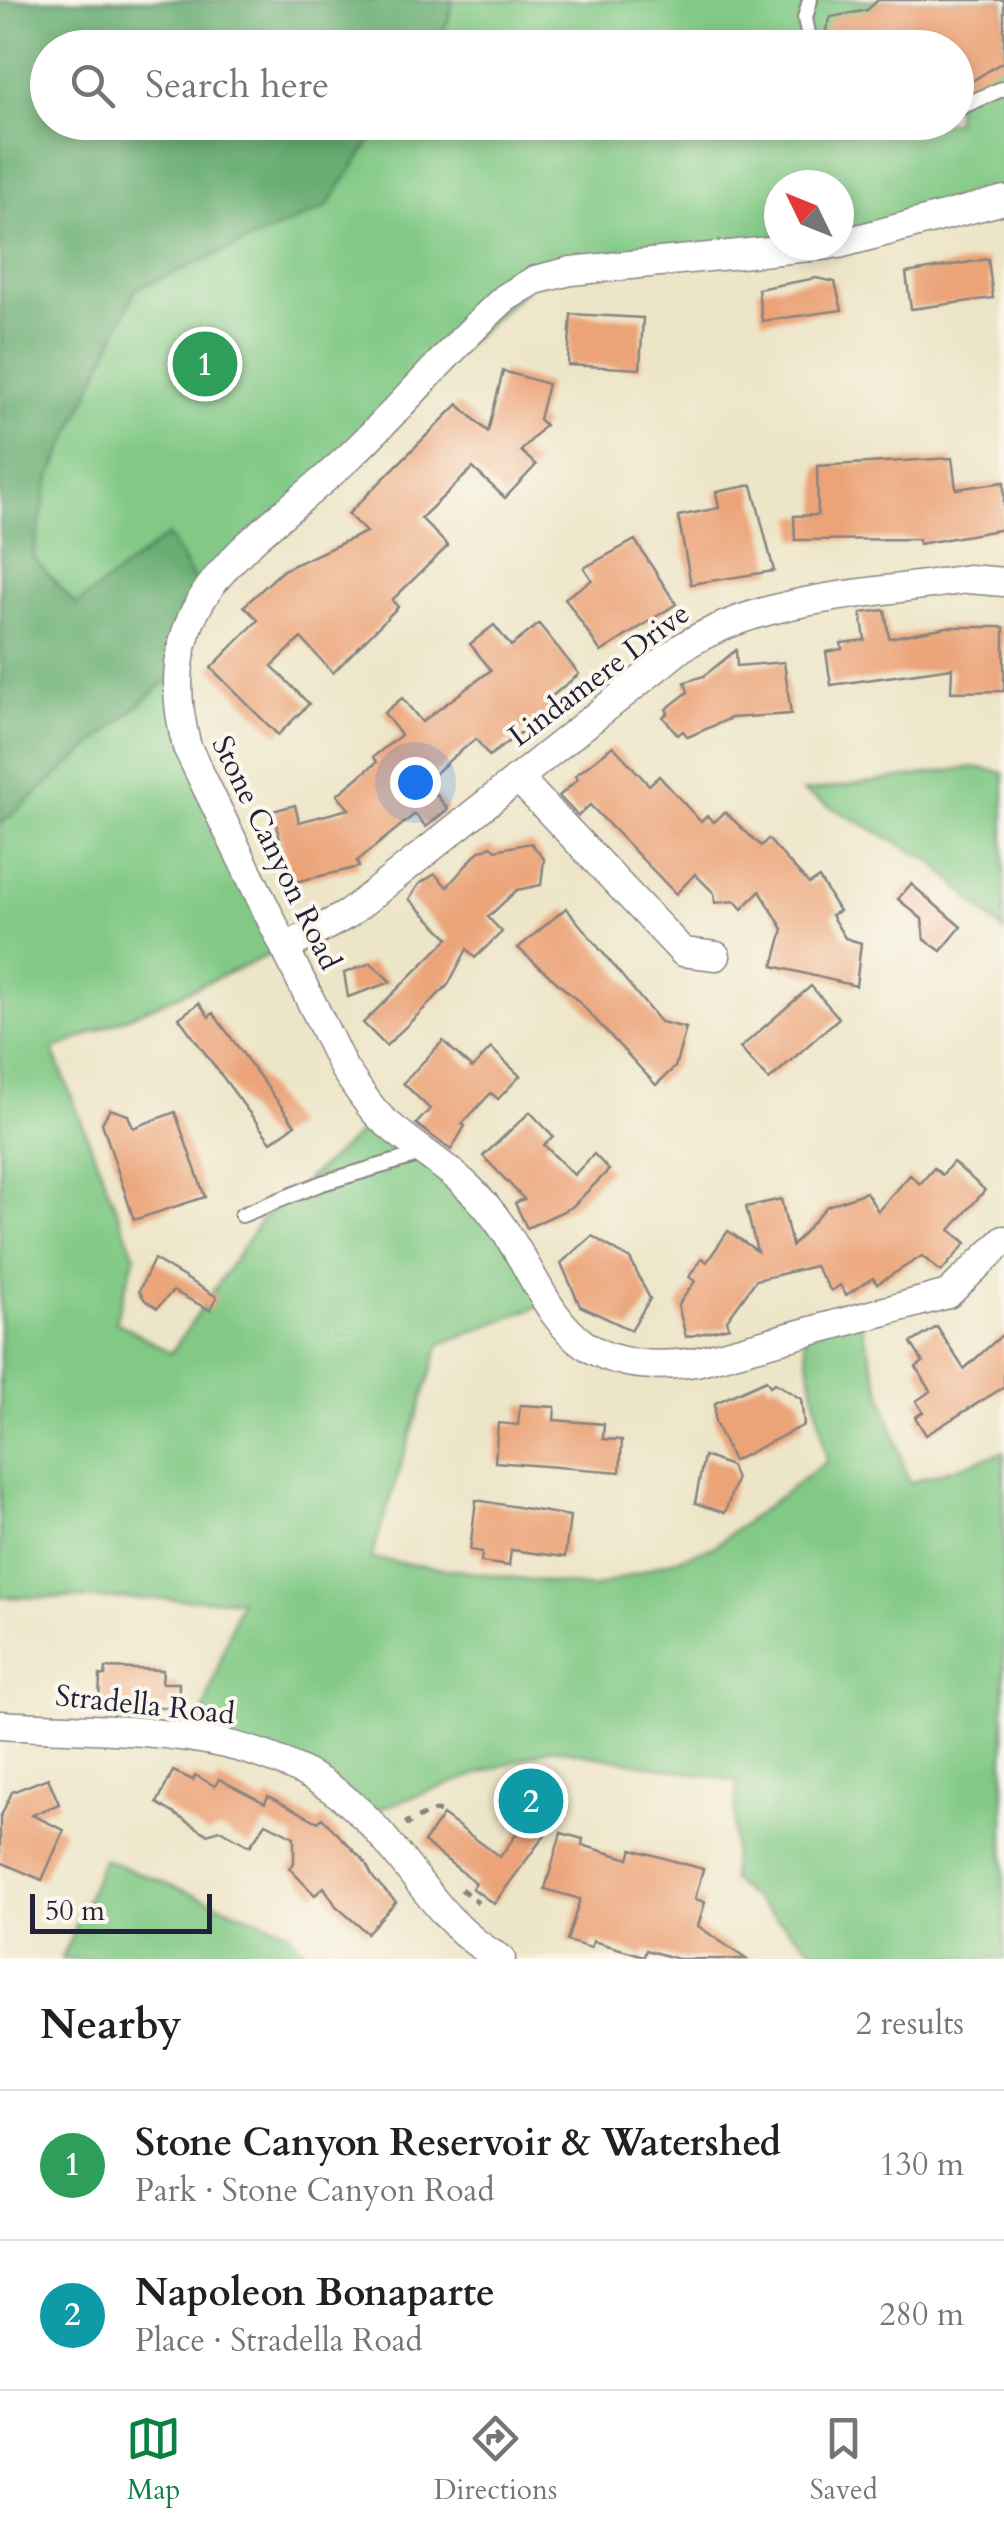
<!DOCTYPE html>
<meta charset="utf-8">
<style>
:root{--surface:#fff;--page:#f2f2f2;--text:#202124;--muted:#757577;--line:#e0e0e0;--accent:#0b8043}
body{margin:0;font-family:Cardo,serif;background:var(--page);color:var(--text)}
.compass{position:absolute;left:764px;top:170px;width:90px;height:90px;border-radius:50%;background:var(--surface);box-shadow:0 5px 15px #0003;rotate:313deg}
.scale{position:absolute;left:30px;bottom:25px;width:182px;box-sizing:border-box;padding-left:10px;border:5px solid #22223b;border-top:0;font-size:28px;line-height:35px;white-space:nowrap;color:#22223b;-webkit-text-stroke:8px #fbf7ec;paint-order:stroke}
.you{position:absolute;left:415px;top:782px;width:35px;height:35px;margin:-25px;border:8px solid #fff;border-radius:50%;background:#1a73e8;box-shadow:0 0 0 15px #1a73e833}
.badge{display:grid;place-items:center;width:65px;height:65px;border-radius:50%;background:var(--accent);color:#fff;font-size:32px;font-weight:700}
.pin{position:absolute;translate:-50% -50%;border:5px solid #fff;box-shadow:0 2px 10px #0006}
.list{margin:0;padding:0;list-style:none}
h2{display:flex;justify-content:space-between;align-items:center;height:130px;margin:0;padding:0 40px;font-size:42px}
h2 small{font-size:32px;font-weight:400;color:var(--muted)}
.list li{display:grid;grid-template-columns:65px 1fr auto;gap:30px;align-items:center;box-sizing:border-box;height:150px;padding:0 40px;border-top:2px solid var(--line)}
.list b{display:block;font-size:38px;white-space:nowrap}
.list p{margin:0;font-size:32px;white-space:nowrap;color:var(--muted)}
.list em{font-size:32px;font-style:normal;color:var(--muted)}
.icon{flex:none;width:55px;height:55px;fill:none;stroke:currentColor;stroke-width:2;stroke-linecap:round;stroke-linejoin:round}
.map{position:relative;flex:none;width:1004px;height:1959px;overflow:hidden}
.search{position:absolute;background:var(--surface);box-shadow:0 5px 15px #0003;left:30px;right:30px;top:30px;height:110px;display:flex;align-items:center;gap:25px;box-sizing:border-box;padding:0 35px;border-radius:55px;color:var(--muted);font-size:38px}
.sheet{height:430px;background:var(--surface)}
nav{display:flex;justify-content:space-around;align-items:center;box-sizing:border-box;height:140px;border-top:2px solid var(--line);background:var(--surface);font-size:28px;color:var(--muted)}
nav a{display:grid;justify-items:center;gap:5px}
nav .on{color:var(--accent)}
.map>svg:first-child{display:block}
.green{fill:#81c985;stroke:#527660;stroke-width:2.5;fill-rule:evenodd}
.forest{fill:#68ad72;stroke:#456856;stroke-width:2.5}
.building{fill:#eba377}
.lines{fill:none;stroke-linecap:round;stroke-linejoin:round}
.lane-casing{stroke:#888481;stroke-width:18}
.street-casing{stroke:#888481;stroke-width:31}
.path{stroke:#888481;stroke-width:5;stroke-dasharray:8 8;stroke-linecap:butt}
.lane{stroke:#fff;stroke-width:14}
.street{stroke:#fff;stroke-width:28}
.labels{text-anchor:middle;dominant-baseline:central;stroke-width:8;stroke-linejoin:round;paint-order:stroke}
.street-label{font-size:30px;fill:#22223b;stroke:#fbf7ec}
</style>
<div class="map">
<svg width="1004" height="1959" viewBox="0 0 1004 1959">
<rect width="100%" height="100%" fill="#fbf7ec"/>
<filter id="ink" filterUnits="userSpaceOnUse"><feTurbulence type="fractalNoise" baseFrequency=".01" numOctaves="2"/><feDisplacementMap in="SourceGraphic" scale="20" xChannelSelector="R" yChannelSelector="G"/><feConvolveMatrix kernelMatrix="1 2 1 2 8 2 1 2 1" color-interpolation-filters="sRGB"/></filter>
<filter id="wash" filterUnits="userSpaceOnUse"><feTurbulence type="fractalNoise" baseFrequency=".0048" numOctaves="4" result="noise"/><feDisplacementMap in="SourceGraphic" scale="40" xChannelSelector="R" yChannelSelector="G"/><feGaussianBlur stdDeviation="2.25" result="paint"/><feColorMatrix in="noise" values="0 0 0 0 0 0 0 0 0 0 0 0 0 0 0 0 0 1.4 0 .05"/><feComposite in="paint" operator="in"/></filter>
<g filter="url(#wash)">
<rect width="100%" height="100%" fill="#ede5c7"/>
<g class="green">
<path d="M0,0H1004V200L839,244V185H779V245L535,280L202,593L191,575L0,740ZM48,48H956V122H48Z"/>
<path d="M176,673L178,712L285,948L53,1050L135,1256L115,1321L171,1353L261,1220L379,1116L469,1187L547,1303L440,1344L371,1559L593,1588L713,1547L827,1461L803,1333L859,1318L909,1483L1004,1452V1959H825L731,1880L737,1781L552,1748L362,1815L340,1796L195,1738L240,1600L0,1597V825Z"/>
<path d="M975,767L1004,773V932L933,862L803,792Z"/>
<path d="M103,1859L288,1931L310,1959H62Z"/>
</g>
<path class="forest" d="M0,0H453L448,22L432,47L48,48V122L383,123L326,208L136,289L48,483L33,557L76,605L168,535L202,593L176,673L0,825Z"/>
<g id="blocks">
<g class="building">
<path d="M878,0H1004V61L956,91V48H832L826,29L831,17L867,10Z"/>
<path d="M988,259L993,298L911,309L906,273Z"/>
<path d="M816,278L835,282L842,310L762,321L758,289Z"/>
<path d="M571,314L643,318L640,369L568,365Z"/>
<path d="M503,371L548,384L539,419L545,425L521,451L536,465L505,498L473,468L421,518L448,546L392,600L398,607L333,673L301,638L272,666L309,704L278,735L211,668L258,620L244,606L283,570L366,532L348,514L458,404L488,432Z"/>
<path d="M952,458L956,489L1004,482V529L919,544V539L795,540L794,516L818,515L817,466Z"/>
<path d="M752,485L774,571L691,584L678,516L719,508L716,492Z"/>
<path d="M635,540L676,604L601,652L565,598L592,580L584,568Z"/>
<path d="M885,610L889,638L947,627H1004V691L951,692L952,668L831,685L826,652L842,649L841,643L865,640L861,613Z"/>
<path d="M539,624L579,674L546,701L553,709L489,756L476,739L452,758L426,782L448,809L426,827L415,814L357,861L359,867L291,883L273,811L295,805L299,822L349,809L337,795L377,762L373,757L401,735L384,713L402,698L422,722L491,670L470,644L494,625L511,646Z"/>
<path d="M736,650L737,666L784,662L791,714L731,718L688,737L683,731L678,735L663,717L668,713L666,709L688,692L685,682L704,676Z"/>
<path d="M613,746L649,785L659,776L701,822L707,816L714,822L725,812L761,846L768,839L809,884L819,878L839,911L831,915L845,938L861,943L856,986L773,966L783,929L760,891L742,909L735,901L715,903L714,893L695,874L676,894L590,805L578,816L559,796L578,779L575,776Z"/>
<path d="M531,843L544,859L541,885L517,890L488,917L502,932L475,958L467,949L448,985L386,1046L363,1023L449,938L409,899L419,884L435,874L447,887L478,852L491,846L496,850Z"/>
<path d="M911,884L961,927L941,951L924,939L922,919L898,899Z"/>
<path d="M566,908L660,1022L686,1028L675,1067L656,1085L578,1001L518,948Z"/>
<path d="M371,963L391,982L348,997L344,973Z"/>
<path d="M811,986L839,1018L769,1080L740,1048Z"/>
<path d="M199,1003L209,1017L213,1013L295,1125L271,1142L179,1018Z"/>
<path d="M443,1041L472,1068L491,1048L520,1076L498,1099L491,1093L462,1124L465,1126L451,1150L416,1124L430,1109L403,1083Z"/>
<path d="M110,1109L128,1115L133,1128L175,1112L205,1197L134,1220L102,1123Z"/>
<path d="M530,1112L553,1136L544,1145L574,1175L594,1154L609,1170L572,1207L527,1228L515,1203L524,1199L483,1156Z"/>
<path d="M953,1162L985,1190L950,1230L966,1243L941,1272L922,1256L877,1284L873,1278L846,1295L840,1285L831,1291L815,1266L756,1280L727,1320L729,1327L686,1337L678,1305L695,1281L689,1277L702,1258L707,1262L728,1231L757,1251L746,1207L781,1199L792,1246L827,1206L866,1192L878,1211L910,1175L920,1184L934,1168L942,1175Z"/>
<path d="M592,1236L630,1259L650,1299L631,1330L580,1306L561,1263Z"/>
<path d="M154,1259L217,1297L210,1310L173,1291L157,1308L145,1300L139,1291Z"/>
<path d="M937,1327L964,1369L1004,1333V1387L926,1435L915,1417L923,1412L916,1401L931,1391L916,1367L923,1362L911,1343Z"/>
<path d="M766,1380L770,1386L775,1383L801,1399L804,1425L733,1461L715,1422V1403Z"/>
<path d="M520,1405L555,1407L554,1420L604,1424L603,1439L622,1440L620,1472L495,1462L498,1423L518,1425Z"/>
<path d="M704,1456L731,1466L736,1480L725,1513L695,1503Z"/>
<path d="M476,1500L570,1516L565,1557L511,1550L509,1566L481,1562L482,1552L470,1550Z"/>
<path d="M106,1668L163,1670L162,1683H179L178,1708L99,1704L100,1675L105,1676Z"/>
<path d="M173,1771L193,1780L195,1775L215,1786L219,1779L265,1803L268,1796L318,1822L322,1818L365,1862L374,1879L396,1902L367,1933L336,1906L324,1887L315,1895L289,1868L294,1863V1837L266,1823L250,1846L220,1830L207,1834L157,1803Z"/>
<path d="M48,1778L59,1804L32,1815L64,1830L42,1880L0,1862V1818L12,1792Z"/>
<path d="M443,1815L500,1857L528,1818L547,1832L494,1904L472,1888L476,1883L424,1842Z"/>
<path d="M561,1833L583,1839L582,1845L629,1859L632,1849L703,1869L695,1899L705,1902L698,1926L746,1959H678L646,1950L644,1956L593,1941L591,1948L567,1941L580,1899L545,1889Z"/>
</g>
</g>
</g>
<g filter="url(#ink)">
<use href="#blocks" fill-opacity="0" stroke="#888481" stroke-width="2.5"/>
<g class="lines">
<g class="lane-casing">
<g id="lane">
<path d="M810,0L805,18L811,48"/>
<path d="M956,109L1004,88"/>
<path d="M242,1215L322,1183L425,1153"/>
</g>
</g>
<g class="street-casing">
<g id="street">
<path d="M839,244L1004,200"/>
<path d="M829,245L571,271L535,280L505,298C450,348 403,406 349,457C253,547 146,593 187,747L344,1069C356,1085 367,1105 381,1118C408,1143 440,1161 466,1185C557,1269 534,1384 696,1362L948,1294L1004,1240"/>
<path d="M518,778L683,952L716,956"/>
<path d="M285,948L348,914L681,648C764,595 872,594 968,579L1004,582"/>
<path d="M0,1725C124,1733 269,1721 364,1816C412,1864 440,1926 501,1959"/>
</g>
</g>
<g class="path">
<path d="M410,1826L407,1822L435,1811L447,1812"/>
<path d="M461,1889L478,1903"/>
</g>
<use href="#lane" class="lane"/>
<use href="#street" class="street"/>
</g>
</g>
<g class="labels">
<g class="street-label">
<text transform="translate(599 675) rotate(-37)">Lindamere Drive</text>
<text transform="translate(276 853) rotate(64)">Stone Canyon Road</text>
<text transform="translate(145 1705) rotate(6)">Stradella Road</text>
</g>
</g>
</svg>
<svg class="compass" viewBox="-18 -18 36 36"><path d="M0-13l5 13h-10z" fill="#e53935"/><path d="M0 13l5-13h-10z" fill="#757577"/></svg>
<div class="scale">50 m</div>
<div class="you"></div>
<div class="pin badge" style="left:205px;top:364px;background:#2e9e5b">1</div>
<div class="pin badge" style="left:531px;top:1801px;background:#0f9aa8">2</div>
<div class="search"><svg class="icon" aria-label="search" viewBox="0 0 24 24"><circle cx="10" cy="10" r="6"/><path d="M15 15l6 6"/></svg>Search here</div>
</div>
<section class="sheet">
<h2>Nearby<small>2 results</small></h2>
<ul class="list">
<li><span class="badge" style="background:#2e9e5b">1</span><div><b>Stone Canyon Reservoir &amp; Watershed</b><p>Park · Stone Canyon Road</p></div><em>130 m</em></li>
<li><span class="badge" style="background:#0f9aa8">2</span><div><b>Napoleon Bonaparte</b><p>Place · Stradella Road</p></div><em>280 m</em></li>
</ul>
</section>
<nav>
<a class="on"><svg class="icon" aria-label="map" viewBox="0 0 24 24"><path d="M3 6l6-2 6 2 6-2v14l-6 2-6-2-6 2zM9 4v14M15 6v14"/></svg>Map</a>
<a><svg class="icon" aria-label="directions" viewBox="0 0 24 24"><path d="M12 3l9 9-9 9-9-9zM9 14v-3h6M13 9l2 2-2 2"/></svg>Directions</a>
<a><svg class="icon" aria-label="saved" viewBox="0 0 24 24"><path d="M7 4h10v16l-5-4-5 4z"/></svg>Saved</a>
</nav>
